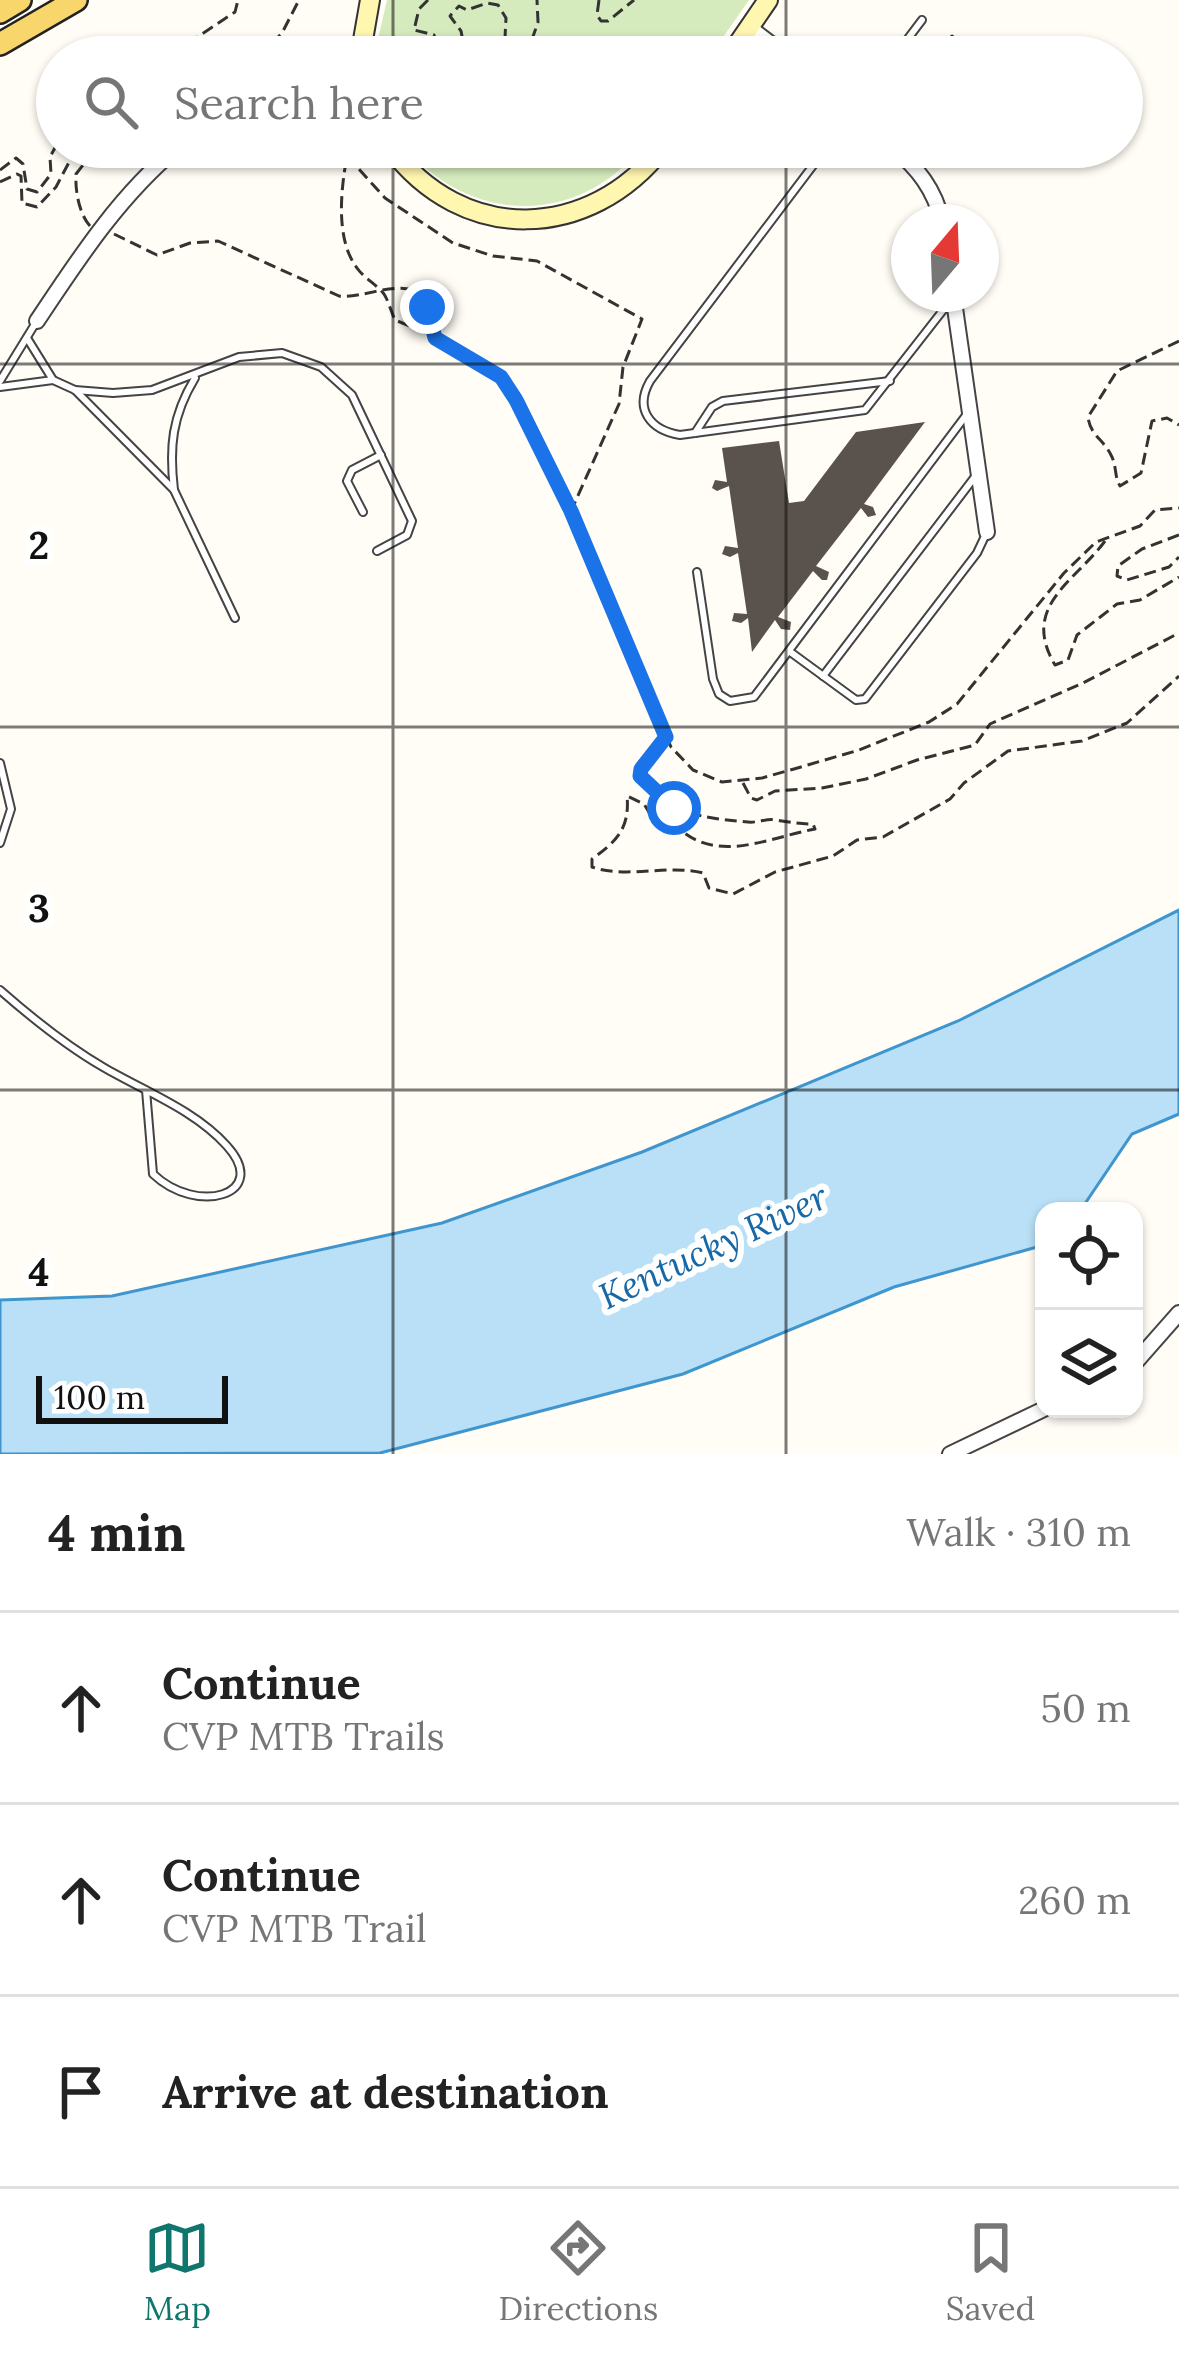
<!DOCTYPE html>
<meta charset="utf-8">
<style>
:root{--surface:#fff;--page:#f6f6f6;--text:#222;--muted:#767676;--line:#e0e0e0;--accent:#0f766e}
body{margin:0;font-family:Lora,serif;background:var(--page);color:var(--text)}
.controls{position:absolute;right:36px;bottom:36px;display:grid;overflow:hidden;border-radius:24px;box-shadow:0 3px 9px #0004}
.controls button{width:108px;height:108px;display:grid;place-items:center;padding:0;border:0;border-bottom:3px solid var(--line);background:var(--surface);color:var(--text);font:60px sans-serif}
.compass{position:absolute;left:891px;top:204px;width:108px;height:108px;border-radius:50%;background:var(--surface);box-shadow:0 3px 9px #0004;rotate:19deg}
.scale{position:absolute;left:36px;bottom:30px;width:192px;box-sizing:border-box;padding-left:12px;border:6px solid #111;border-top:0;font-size:33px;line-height:42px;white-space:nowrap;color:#111;-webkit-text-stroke:9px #fff;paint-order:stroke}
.stop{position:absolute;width:36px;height:36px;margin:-27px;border:9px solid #1a73e8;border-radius:50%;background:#fff}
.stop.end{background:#1a73e8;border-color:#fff;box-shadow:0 3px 12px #0008}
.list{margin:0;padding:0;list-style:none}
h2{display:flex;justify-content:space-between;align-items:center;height:156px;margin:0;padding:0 48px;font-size:51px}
h2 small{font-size:39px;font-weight:400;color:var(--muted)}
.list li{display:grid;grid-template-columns:78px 1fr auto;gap:36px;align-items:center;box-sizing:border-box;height:192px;padding:0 48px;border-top:3px solid var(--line)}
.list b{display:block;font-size:45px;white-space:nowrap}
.list p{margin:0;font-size:39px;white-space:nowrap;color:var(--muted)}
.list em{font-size:39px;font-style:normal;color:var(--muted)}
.icon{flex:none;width:66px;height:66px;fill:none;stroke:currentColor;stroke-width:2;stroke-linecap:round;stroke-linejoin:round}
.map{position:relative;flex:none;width:1179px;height:1454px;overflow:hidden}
.search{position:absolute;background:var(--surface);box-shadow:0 3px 9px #0004;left:36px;right:36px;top:36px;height:132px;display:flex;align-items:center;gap:30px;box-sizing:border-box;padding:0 42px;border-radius:66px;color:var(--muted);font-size:45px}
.sheet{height:732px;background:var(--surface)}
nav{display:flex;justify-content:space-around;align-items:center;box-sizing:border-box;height:168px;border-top:3px solid var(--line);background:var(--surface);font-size:33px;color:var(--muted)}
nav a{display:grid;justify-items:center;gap:6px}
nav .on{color:var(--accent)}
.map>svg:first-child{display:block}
.green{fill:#d5ebbd}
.water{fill:#b9e0f7;stroke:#3f96cf;stroke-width:3}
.building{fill:#5a524d}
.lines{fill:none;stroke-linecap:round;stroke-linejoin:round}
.lane-casing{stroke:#444;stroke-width:10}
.street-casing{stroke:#444;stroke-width:18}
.secondary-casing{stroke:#333;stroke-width:22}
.primary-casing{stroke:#222;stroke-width:26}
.path{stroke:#333;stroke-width:3;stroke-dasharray:12 6;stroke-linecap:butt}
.lane{stroke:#fff;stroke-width:6}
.street{stroke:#fff;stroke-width:14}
.secondary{stroke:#fff6b0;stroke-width:18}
.primary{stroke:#f9d66b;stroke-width:21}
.route{stroke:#1a73e8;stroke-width:15}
.grid{fill:none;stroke:#111;stroke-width:3;stroke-opacity:0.55}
.labels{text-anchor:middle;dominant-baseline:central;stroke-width:12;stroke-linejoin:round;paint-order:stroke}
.water-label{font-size:36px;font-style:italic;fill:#1768a6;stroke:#fff}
.grid-label{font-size:39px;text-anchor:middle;font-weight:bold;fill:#111;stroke:#fff;stroke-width:12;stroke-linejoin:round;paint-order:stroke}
</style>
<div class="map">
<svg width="1179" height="1454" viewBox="0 0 1179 1454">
<rect width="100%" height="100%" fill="#fffdf5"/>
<g class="green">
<path d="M387,0H749L709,57H374Z"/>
<path d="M405,147H641C578,227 469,224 405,147Z"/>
</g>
<path class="water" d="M1179,910V1114L1132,1134L1080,1211H1044V1245L894,1287L683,1374L380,1453L0,1454V1300L112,1296L442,1223L642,1152L958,1021Z"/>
<path class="building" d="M925,422L864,504L873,507L876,515L868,517L861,508L816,566L829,572L827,580H822L813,571L778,617L791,622L790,630L781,629L775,620L752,652L748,618L741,623L732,621L734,613L747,614L738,553L730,557L722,554L725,546L738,548L729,486L717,491L712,488L715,480L727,482L722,448L779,441L789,503L804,501L856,432Z"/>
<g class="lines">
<g class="lane-casing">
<g id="lane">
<path d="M894,57L922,20"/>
<path d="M827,147L650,381C634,409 650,430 680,435L865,410L951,300"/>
<path d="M53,380L75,390L174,490L235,618"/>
<path d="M0,381L35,324"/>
<path d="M0,387L53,380L27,338"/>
<path d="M75,390L113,393L152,390L239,357L282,353L321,367L352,395L412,521L407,535L377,551"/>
<path d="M695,433L712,407L723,401L890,381"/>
<path d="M174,490C169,447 172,416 195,378"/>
<path d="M363,512L347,481L352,470L381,455"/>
<path d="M697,572L713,679L719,694L730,701L754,697L967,414"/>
<path d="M789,651L856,700L865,699L977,553L986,534"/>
<path d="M823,676L977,474"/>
<path d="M0,763L11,809L0,843"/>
<path d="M0,990C33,1019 65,1045 103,1067C144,1091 195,1110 227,1146C271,1195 197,1216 153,1174L146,1090"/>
</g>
</g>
<g class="street-casing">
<g id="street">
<path d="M749,27L788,57"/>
<path d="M739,42L759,57"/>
<path d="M893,147C917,168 935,189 942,222"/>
<path d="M953,294L987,532"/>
<path d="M37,321C79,258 119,196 178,147"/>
<path d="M1134,1364L1179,1313"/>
<path d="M950,1454L1044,1409"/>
</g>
</g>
<g class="secondary-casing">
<g id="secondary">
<path d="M360,57L370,0"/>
<path d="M729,57L768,0"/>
<path d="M390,147C462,245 590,242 663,147"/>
</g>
</g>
<g class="primary-casing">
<g id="primary">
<path d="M0,12L20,0"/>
<path d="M0,44L76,0"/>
</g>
</g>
<g class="path">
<path d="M428,0L419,9L414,30L434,35L440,57"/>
<path d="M599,0L597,15L601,21H608L634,0"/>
<path d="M911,47L924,57"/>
<path d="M110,57L116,50H131L134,57"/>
<path d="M177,57L181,48L235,12L238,0"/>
<path d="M260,57L282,33L299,0"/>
<path d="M466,57L461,31L450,16L459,6L467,10L487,3L498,5L506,18L504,57"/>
<path d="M526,57L538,22L537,0"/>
<path d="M933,57L952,36L976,57"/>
<path d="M337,147L347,156C341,189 335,239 357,268C364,278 376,284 384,294C389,302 391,312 395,320L432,335"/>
<path d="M347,156L385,198L453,243L493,256L537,261L642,319L623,367L619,404L572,509"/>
<path d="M0,170L16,158L23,164L27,189L37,192L51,174L50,157L57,144"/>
<path d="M0,182L17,174L21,176L22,203L37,207L56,187L77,147"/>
<path d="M90,226C79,214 75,190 76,174L94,151L103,147"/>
<path d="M114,234L157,255L190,243L218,241L339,296C362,300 409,274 424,300C431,310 428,326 435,337L501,377L571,511L671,747L693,770L722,782L762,778L794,769L859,750L929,722L957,704L1064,573L1096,542L1140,526L1155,510L1179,508"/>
<path d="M1179,341L1117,371L1088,417C1090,435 1103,439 1111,455C1117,466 1114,476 1120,486L1141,473L1152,421L1167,418L1179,425"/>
<path d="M1179,535L1142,549L1118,566L1117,576L1127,580L1169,567L1179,557"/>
<path d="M1105,541C1075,582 1020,606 1055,665L1068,660L1077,635L1117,604L1140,600L1179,577"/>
<path d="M665,738L640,776C676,816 697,817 748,822C758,823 767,818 776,820C789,822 799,824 813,824L815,829C766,838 711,868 671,820L653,819L644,804L627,796C630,828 617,841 592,859V867C627,879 667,864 703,873L709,888L733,894L775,872L833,856L857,840L883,837L950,799L964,783L1008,751L1082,741L1127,723L1179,676"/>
<path d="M743,783L751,798L757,800L775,791L822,788L866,779L917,760L975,745L990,724L1083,683L1179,633"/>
</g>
<use href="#lane" class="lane"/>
<use href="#street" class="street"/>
<use href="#secondary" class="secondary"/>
<use href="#primary" class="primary"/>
</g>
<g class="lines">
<path class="route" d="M427,307L435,338L501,377L516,400L571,511L666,737L641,769L640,776L674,808"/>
</g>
<path class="grid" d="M393,0V57M786,0V57M393,147V1454M786,147V1454M0,364H1179M0,727H1179M0,1090H1179"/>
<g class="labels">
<g class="water-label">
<text transform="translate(713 1246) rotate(-25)">Kentucky River</text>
</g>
</g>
<g class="grid-label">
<text x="39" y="559">2</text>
<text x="39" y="922">3</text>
<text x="39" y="1286">4</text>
</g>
</svg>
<div class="controls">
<button><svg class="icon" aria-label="locate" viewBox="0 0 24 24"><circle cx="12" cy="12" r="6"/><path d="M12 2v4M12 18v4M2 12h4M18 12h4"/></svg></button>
<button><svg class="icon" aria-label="layers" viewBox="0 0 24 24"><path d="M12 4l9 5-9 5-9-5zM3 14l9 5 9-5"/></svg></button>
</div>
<svg class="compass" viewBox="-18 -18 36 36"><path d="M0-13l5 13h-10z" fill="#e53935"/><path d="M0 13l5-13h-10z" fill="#767676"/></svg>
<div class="scale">100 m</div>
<div class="stop" style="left:674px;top:808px"></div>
<div class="stop end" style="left:427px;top:307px"></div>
<div class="search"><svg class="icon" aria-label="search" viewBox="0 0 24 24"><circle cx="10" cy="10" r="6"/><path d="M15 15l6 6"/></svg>Search here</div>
</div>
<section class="sheet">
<h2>4 min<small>Walk · 310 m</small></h2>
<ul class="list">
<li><svg class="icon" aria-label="ahead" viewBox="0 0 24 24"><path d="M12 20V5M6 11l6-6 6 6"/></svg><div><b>Continue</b><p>CVP MTB Trails</p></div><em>50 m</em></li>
<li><svg class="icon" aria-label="ahead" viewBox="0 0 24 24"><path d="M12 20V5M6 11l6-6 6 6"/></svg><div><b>Continue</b><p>CVP MTB Trail</p></div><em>260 m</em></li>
<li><svg class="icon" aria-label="arrive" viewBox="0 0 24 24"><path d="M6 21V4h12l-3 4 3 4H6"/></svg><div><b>Arrive at destination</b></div></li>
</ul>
</section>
<nav>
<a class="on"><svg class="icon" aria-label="map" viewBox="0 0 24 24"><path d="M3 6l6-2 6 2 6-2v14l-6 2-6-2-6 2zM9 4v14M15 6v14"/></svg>Map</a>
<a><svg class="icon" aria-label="directions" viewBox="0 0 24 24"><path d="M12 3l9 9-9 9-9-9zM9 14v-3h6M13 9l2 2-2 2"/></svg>Directions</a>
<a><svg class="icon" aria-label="saved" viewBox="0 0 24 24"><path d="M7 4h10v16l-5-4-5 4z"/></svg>Saved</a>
</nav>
